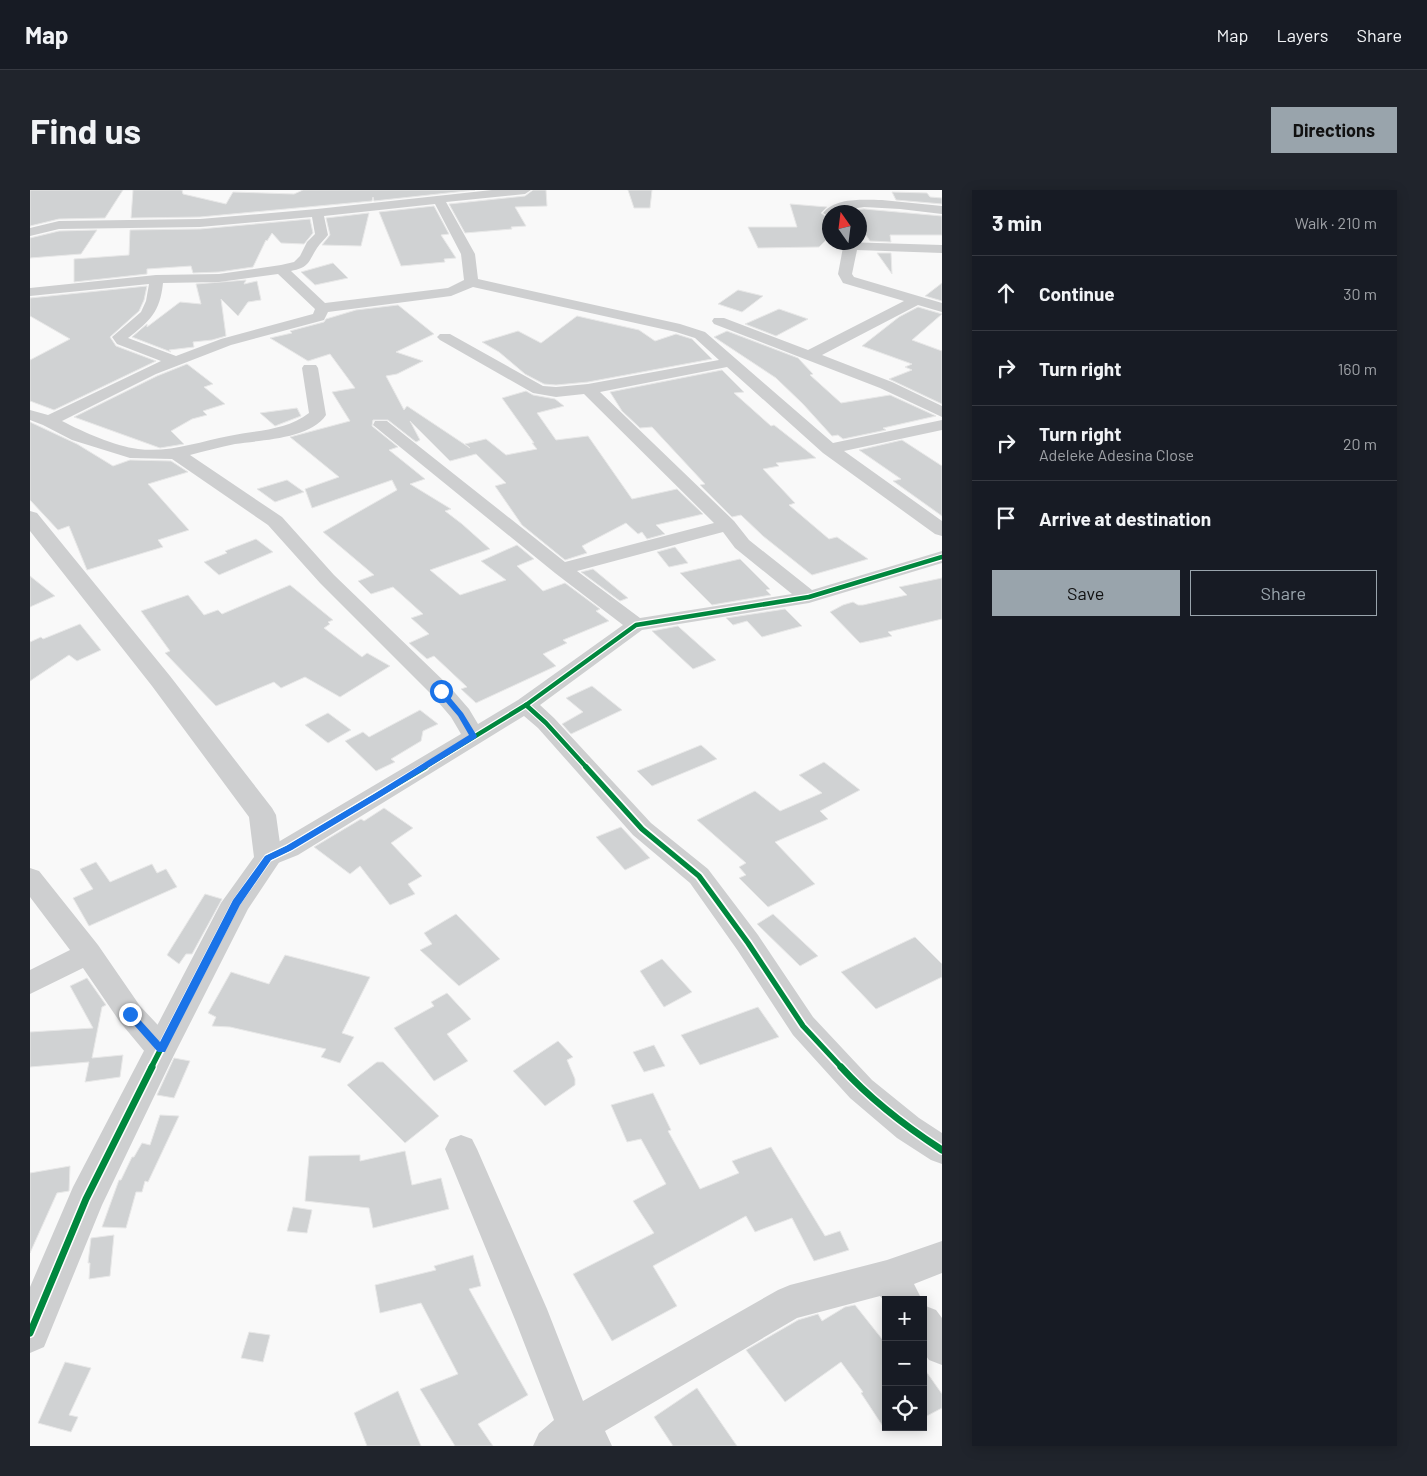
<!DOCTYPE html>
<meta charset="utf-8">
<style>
:root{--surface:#171b24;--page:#20242c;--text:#f1f3f6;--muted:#9ea1a6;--line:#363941;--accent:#99a4ac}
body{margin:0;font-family:Barlow,sans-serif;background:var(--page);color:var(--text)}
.controls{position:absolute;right:15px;bottom:15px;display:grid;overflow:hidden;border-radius:0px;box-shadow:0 2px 12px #0003}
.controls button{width:45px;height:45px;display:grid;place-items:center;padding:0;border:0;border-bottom:1px solid var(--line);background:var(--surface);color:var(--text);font:25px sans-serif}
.compass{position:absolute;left:792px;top:15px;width:45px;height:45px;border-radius:50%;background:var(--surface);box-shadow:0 2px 12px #0003;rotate:346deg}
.stop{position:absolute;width:15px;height:15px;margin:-11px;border:4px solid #1a73e8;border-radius:50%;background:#fff}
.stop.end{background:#1a73e8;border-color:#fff;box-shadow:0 1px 5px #0008}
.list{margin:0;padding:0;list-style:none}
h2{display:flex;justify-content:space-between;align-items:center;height:65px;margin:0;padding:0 20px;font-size:21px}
h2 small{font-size:16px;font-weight:400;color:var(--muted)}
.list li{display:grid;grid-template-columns:32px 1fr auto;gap:15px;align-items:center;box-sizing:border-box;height:75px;padding:0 20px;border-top:1px solid var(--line)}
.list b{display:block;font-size:19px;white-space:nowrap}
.list p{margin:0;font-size:16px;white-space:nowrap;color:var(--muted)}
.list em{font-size:16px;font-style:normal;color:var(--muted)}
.actions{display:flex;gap:10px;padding:15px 20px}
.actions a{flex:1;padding:11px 0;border:1px solid var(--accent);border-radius:0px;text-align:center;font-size:18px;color:var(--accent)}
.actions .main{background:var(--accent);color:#111}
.icon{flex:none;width:28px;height:28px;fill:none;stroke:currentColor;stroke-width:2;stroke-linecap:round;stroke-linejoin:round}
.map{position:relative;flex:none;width:912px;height:1256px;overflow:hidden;border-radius:0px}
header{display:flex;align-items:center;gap:30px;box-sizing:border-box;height:70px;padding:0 25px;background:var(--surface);border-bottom:1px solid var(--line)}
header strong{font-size:24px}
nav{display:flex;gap:28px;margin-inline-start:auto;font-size:18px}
.intro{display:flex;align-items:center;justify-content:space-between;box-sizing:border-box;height:120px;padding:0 30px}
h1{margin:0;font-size:35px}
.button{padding:12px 22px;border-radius:0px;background:var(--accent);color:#111;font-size:18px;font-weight:700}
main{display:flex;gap:30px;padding:0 30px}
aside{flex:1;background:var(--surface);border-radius:0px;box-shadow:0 2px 12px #0003}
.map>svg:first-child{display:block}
.building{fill:#d0d2d3;stroke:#e8e8e8}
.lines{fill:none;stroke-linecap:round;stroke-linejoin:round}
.minor{fill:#cecfd0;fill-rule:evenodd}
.tertiary{fill:#cecfd0;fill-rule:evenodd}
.cycleway-far2-casing{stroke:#fff;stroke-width:7}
.cycleway-far1-casing{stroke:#fff;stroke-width:9}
.cycleway-casing{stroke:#fff;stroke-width:10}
.cycleway-far2{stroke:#00873e;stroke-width:4.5}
.cycleway-far1{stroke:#00873e;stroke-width:5.5}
.cycleway{stroke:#00873e;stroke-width:7}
.route{fill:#1a73e8}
</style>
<header>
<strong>Map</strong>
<nav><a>Map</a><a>Layers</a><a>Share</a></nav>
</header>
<div class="intro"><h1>Find us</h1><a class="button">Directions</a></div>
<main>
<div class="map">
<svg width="912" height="1256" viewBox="0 0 912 1256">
<rect width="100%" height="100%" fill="#f9f9f9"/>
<g class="building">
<path d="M0,0H93L75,28L29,29L0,36Z"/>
<path d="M103,0H152L153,4L196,14L203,2L264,4L273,0H445L344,11L343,7L342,11L170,27L101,28Z"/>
<path d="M503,0H516L517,16L485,17L496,36L481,37L482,39L435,43L419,14L495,6Z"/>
<path d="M598,0H622L620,18H604Z"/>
<path d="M862,2L897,3L900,7L912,8V14L866,10Z"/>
<path d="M760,14L797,17L791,23L800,29V46L789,57L728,58L718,37H767Z"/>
<path d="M404,16L419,44L411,45L426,68L414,69L415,72L371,76L349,22Z"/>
<path d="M834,19L912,26V45H860L861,52L840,51L830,36V22L820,21Z"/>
<path d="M339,23L331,56L292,55L300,45L296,28Z"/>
<path d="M280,29L283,43L274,54L251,53L242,43L237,51L236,50L223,77L189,82L163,83L161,76L117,79V84L44,92V69L99,65L100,40L170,39Z"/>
<path d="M67,40L51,64L0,68V48L29,41Z"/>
<path d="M847,63H861L862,84Z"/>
<path d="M303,73L318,88L285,95L271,82Z"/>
<path d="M216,90L214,94L227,91L231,110L218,112L208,126L191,109L196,146L182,150L163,152L164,157L139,160L141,162L102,147L117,134V137L150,112L171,114L166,94Z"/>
<path d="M912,93V111L895,106Z"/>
<path d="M117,96L114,110L109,121L80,147L86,156L126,171L24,220L0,211V170L40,149L0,126V108Z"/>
<path d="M708,100L733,106L712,122L688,114Z"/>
<path d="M368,115L404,144L366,162L393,171L367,184L356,186L374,220L377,216L440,258L435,254L456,249L476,265L507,259L502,253H504L472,208L496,201L503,205L525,209L534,216L507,223L526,250L558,246L602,309L647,299L673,324L626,335L635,344L617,349L612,342L608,344L596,333L552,356L557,363L535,370L492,335L465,296L476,293L446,264L420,271L380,231L390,250L386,252L358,230H343L342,236L368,257L359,260L395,289L380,294L421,319L415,321L432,334L460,359L400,380L430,405L476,390L451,371L487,355L504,369L487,376L513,401L535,393L570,419L566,421L579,431L533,450L537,453L513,464L526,476L446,513L431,499L437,497L404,466L397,469L379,453L399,444L381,428L393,424L363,397L341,404L328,391L344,385L293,342L367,300L362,290L282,318L275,299L309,287L260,247L320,231L302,202L325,198L300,164L278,171L240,148L262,143L260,141L294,132L296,129L326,120Z"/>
<path d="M888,117L912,124L882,150L912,161V214L859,189L882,180L875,177L882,174L832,156L869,127Z"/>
<path d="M749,119L778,129L746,146L715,134Z"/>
<path d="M547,126L609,140L625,151L646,144L662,149L682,169L558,192L526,195L514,194L495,184L469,162L452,152L488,141L511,153Z"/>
<path d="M697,141L768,168L783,184L780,185L811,213L860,205L906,226L853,238L856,240L813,249L808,245L802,246L773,214L746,188L684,147Z"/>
<path d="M157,174L183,194L174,197L195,214L173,221L177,225L162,229L141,241L154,254L130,258L44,227L127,186Z"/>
<path d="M692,180L714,202L704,203L741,236L744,235L786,268L746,273L749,276L733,279L765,313L759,315L799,349L807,347L838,369L782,385L733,346L711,325L702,327L670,295L675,294L622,237L610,238L592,221L580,202Z"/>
<path d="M267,218L271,226L245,236L230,223Z"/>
<path d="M0,232L47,254L83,276L100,270L141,271L158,282L118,294L159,340L128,350L133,357L57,380L39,336L28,340L0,310Z"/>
<path d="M872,250L912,276V326L863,291L871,289L829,260Z"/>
<path d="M257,290L274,302L245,312L227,299Z"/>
<path d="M226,349L243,362L189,385L174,372L197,363L195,361Z"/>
<path d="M645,357L658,373L639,377L627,362Z"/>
<path d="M710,369L740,399L736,400L741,405L682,415L650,383Z"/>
<path d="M563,379L598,408L590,411L551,382Z"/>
<path d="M0,386L25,406L0,417Z"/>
<path d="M912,388V429L858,442L862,446L830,453L800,422L813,415L823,412L828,415H833L877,405L869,397Z"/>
<path d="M260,395L303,430L298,432L300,434L294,438L332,467L337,463L360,476L310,507L275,487L251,498L244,492L186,516L135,463L140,461L111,421L158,405L174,425L188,420L192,424Z"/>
<path d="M755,419L772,436L732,447L717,431L703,435L696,428Z"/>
<path d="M50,434L71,460L47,471L39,465L0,491V452L11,447L13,449Z"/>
<path d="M648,436L650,438L686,470L663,479L622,441Z"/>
<path d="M562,496L592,520L541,544L532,534L553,522L536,508Z"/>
<path d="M390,520L408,534L393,541L391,551L361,569L365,572L346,581L315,551L333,542L339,547Z"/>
<path d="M298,523L321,540L298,553L275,535Z"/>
<path d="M671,555L687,569L622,596L607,581Z"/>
<path d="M794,572L830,600L790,621L798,629L745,652L785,694L738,717L709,688L716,685L709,677L716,673L667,630L725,601L750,621L792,603L769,585Z"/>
<path d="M354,618L383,638L361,653L392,686L378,694L385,704L360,715L330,676L320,684L284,657L331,629L334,631Z"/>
<path d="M591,637L620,668L595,680L566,647Z"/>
<path d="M66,672L80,692L122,674L127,683L136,679L147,697L59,736L43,708L63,699L50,679Z"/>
<path d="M175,704L192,709L162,764H156L149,774L137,765Z"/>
<path d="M426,724L470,769L429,796L390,760L402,754L394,743Z"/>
<path d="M743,724L788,766L770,776L727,734Z"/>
<path d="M885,747L912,774V787L846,819L811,782Z"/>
<path d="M255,765L340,787L312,843L324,847L310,873L291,867L296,859L200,837L182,836L186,827L178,823L201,782L239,794Z"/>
<path d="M632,769L662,802L634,817L610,781Z"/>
<path d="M57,788L76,815L72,817L62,868L93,865L90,887L55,892L59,872L0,877V842L63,838L40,796Z"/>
<path d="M417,803L441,829L417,844L438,871L404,891L364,838L404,816L401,812Z"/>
<path d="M728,817L749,847L670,875L651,845Z"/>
<path d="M528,851L543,867L537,870L545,889V895L515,916L483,881Z"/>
<path d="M624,855L635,876L614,882L603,862Z"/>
<path d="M144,868L160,871L144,908L127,905Z"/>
<path d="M347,872H353L409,926L375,953L317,895Z"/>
<path d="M623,903L641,940L638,941L670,999L709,983L702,971L741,957L795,1046L810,1041L819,1060L784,1071L762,1028L725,1042L716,1026L623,1076L647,1116L582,1151L543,1084L624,1043L603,1011L636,994L611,949L597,952L581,915Z"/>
<path d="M130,925L149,926L118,992L115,991L112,1002H106L96,1038L72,1037L89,990H91L102,967H104L112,953L120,955Z"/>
<path d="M375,961L382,995L411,988L419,1019L343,1038L339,1018L275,1011L279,966L330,965V971Z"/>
<path d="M40,976L39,1001L27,1003L0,1063V983Z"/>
<path d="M263,1017L282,1020L277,1043L257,1041Z"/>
<path d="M84,1045L80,1086L59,1089L60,1073H58L61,1048Z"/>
<path d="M443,1065L451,1096L439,1099L498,1205L448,1234L463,1256H425L390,1199L428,1184L391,1113L350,1123L345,1095L406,1080L404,1076Z"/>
<path d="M825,1115L856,1154V1241L831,1203L833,1202L811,1172L755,1212L716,1160L768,1130L788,1124L792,1131L815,1117Z"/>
<path d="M219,1142L240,1145L233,1172L211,1168Z"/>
<path d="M35,1172L61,1178L39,1225L48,1227L41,1242L8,1233Z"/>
<path d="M893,1177L912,1204V1218L893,1228Z"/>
<path d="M667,1198L707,1256H643L624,1227Z"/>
<path d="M368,1201L391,1256H337L324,1223Z"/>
</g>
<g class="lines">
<g class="minor">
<path d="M462,0H501L495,4L416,12L445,64L448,89L650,134L675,142L803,253L912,230V240L814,261L912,331V346L905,344L793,263L697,177L570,202L704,331L719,350L782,400L912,361V373L779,413L612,440L510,515L524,528L621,633L678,679L728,745L783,827L842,890L889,928L912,943V974L901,970L867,948L820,908L763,845L708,761L660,693L603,645L508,538L494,526L268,665L238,677L229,675L225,668L229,661L250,651L431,544L421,527L403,506L290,393L238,335L142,269L100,268L42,250L13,235L0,230V220L18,225L131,171L87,154L82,147L111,122L116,111L119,94L0,106V98L126,85L189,84L251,75L264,72L270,66L277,52L285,44L282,27L170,37L29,39L0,46V38L29,31L170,29L287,19ZM405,14L431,64L434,90L418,98L295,113L261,81C280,77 278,72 287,58C290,53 295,49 298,45L294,26ZM248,84L285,119L283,124L191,149L146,166L98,148C120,131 130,122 133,93L189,92ZM443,97L646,142L665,148L689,170L558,194L526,197L513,196L420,144H410L407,147L410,150L503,203L526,207L554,204L684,333L535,372L357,231H345L343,235L525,383L593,435L488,510L448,534L439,519L419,496L304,385L252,327L160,265C175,261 190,257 205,254C231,250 280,249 296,225L288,178L286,175H274L272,178L279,223C256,241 226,240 199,246C168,252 139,263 108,259C85,256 53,242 32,231L126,184L201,155L294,130L298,122L421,106ZM693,342L705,358L762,404L610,428L547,381Z"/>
<path d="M852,10L912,16V24L870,19L834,17L799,22V27L793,23C806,7 834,10 852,10Z"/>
<path d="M814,52L912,55V63L827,60L822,84L824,87L912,113V122L888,115L792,165L862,192L912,216V227L850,198L684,134L682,131L684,128H694L778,160L874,111L813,93L808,84Z"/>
<path d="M0,678L9,681L68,755L110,816L142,850L146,859L142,868L131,872L120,868L90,832L53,778L0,804V780L40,760L0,707Z"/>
<path d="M431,945L442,949L447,959L517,1119L553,1211L748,1100L760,1095L857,1070L912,1051V1083L884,1094L892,1110H856V1113L850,1106L767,1128L575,1241L582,1256H503L509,1243L524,1230L486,1132L415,959L420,949Z"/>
<path d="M893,1115L906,1120L912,1128V1175L899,1170L893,1162Z"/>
</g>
<path class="tertiary" d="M0,321L7,323L140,486L242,618L246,625L252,668L218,719L144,865L72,1015L14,1157L0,1163V1097L43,997L191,713L224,667L219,627L122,496L0,341Z"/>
<g class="cycleway-far2-casing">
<g id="cycleway-far2">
<path d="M496,515L516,533L557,578"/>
<path d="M393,578L496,515L606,435L779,407L912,367"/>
</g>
</g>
<g class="cycleway-far1-casing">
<g id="cycleway-far1">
<path d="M556,577L612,639L669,686L718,753L773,836L812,878"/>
<path d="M121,878L206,713L238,668L259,658L395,577"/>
</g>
</g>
<g class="cycleway-casing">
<g id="cycleway">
<path d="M811,877C841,910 875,936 912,960"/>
<path d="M0,1143L56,1009L122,877"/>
</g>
</g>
<use href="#cycleway-far2" class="cycleway-far2"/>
<use href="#cycleway-far1" class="cycleway-far1"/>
<use href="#cycleway" class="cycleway"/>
</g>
<path class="route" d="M408,499H413L433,523L447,546L446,548L349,608L262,660L241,670L210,715L135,862H128L97,827V822H103L130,852L203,710L235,666L256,656L344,604L439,545L428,526L408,503Z"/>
</svg>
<div class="controls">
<button>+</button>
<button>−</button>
<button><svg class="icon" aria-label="locate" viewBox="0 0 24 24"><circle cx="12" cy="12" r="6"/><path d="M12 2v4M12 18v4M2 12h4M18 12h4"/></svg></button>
</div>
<svg class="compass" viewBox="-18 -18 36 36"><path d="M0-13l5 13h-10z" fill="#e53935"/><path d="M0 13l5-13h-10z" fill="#9ea1a6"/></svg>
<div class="stop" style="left:411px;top:501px"></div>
<div class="stop end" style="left:100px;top:824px"></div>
</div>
<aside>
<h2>3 min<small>Walk · 210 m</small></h2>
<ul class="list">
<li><svg class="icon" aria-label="ahead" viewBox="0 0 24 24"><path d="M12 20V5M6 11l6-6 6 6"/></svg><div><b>Continue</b></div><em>30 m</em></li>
<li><svg class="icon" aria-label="right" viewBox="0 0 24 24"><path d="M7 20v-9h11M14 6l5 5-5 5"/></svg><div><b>Turn right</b></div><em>160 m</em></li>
<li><svg class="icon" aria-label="right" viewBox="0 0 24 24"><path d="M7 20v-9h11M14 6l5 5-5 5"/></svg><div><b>Turn right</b><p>Adeleke Adesina Close</p></div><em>20 m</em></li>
<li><svg class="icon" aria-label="arrive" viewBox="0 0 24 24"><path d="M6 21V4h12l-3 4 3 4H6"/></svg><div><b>Arrive at destination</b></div></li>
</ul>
<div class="actions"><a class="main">Save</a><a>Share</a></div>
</aside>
</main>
